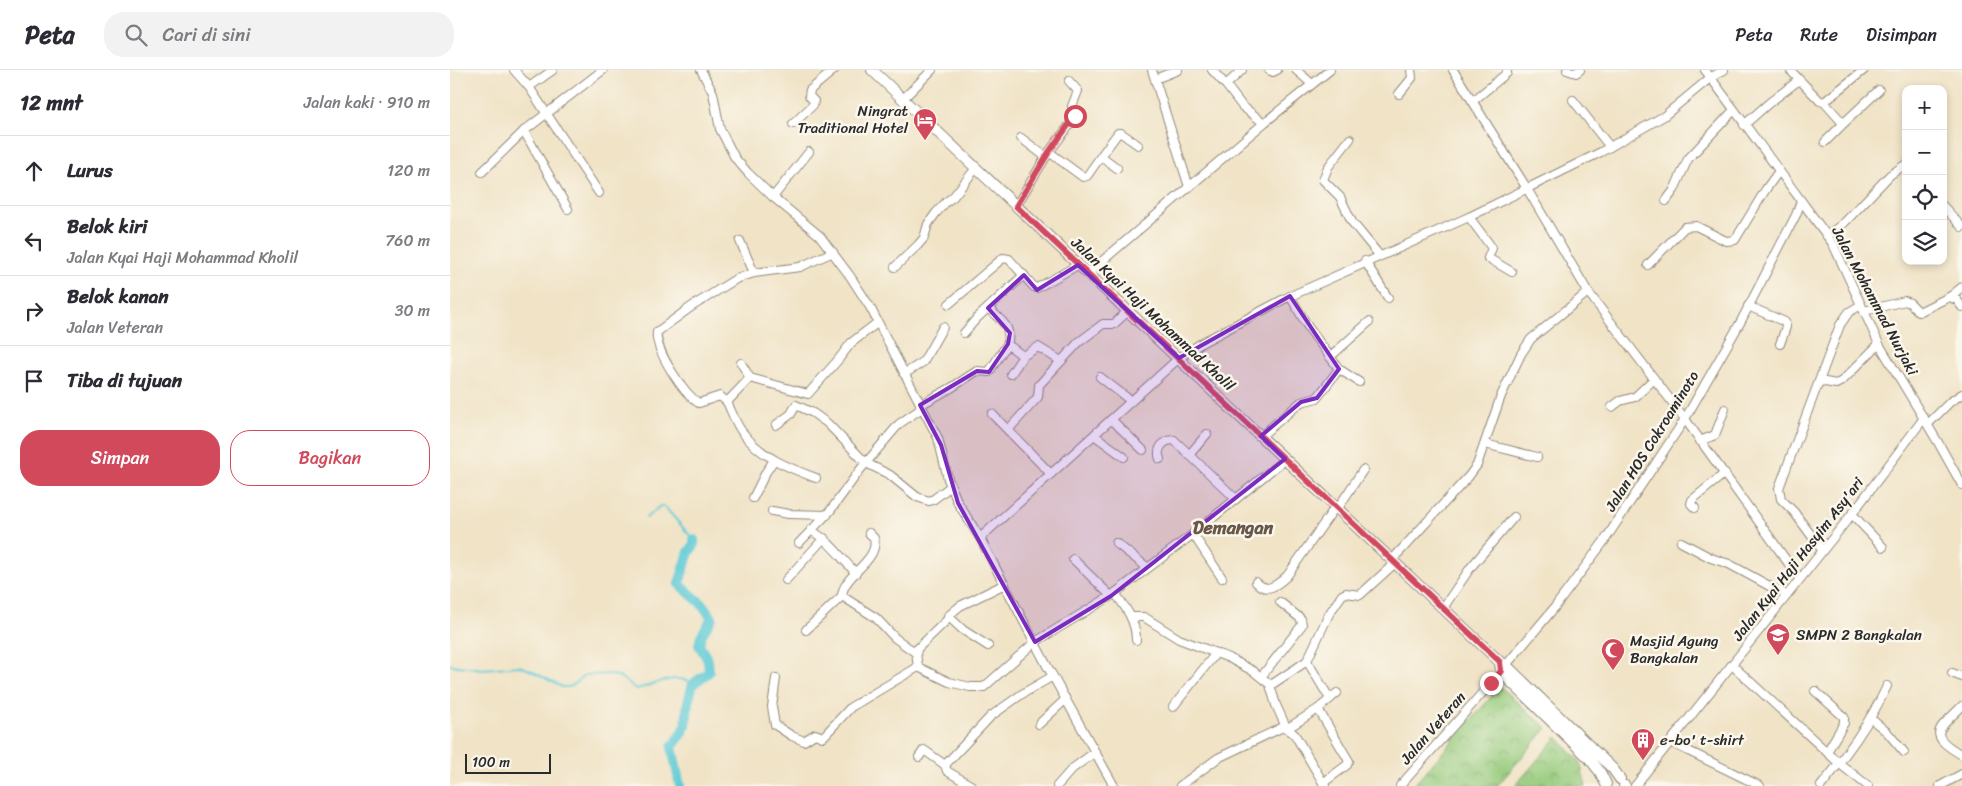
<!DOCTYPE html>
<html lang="id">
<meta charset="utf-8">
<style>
:root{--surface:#fff;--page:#f2f2f3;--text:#2b2b33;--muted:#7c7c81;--line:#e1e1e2;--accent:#d1495b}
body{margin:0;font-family:Sriracha,sans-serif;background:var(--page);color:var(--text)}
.controls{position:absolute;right:15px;top:15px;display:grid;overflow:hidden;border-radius:10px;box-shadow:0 2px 8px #0003}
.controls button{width:45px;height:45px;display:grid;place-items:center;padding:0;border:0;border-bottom:1px solid var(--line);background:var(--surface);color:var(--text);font:25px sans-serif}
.scale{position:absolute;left:15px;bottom:12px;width:86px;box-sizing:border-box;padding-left:5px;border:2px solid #2b2b2b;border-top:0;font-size:14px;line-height:18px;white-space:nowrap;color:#2b2b2b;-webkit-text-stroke:4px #fbf7ec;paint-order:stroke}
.stop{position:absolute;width:15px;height:15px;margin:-11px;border:4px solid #d1495b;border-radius:50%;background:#fff}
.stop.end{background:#d1495b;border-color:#fff;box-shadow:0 1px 5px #0008}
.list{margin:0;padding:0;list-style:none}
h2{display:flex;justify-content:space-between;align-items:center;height:65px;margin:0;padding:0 20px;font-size:21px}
h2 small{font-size:16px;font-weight:400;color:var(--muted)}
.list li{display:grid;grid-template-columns:32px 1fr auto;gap:15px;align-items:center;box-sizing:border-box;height:70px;padding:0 20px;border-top:1px solid var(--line)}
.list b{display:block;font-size:19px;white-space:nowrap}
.list p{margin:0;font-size:16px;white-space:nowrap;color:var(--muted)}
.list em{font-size:16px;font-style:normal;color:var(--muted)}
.actions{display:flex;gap:10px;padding:15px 20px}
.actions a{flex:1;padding:11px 0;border:1px solid var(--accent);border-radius:20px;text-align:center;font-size:18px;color:var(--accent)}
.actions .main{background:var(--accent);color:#fff}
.icon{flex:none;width:28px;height:28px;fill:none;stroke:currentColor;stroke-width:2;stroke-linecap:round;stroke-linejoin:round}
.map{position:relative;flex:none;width:1512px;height:716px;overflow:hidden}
header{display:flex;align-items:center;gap:30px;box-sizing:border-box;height:70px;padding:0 25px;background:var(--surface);border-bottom:1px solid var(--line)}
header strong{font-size:24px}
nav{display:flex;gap:28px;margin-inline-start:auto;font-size:18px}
.search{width:350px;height:45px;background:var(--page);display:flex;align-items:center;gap:12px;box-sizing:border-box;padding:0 18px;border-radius:20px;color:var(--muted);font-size:19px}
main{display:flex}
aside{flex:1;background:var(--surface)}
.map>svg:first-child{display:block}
.park{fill:url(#park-crowns);stroke:#607a53}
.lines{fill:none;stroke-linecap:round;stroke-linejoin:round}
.stream{stroke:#5ecad6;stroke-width:2}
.river{stroke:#5ecad6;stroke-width:10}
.minor-casing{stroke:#8e8778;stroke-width:10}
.major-casing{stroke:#8e8778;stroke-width:12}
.minor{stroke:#fff;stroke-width:8}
.major{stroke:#fff;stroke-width:10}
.route{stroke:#d1495b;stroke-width:6}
.marked{fill:#7b2cbf;fill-opacity:0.2;stroke:#7b2cbf;stroke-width:4;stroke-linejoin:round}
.labels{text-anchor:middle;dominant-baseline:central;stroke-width:5;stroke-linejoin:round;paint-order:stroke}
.poi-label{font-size:15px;fill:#2b2b2b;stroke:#fbf7ec;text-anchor:start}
.street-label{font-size:15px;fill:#2b2b2b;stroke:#fbf7ec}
.quarter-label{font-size:18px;font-weight:bold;fill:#695749;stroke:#fbf7ec}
</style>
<header>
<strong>Peta</strong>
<div class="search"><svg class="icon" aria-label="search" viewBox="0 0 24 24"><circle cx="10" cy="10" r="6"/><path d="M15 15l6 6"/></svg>Cari di sini</div>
<nav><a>Peta</a><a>Rute</a><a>Disimpan</a></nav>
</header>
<main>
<aside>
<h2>12 mnt<small>Jalan kaki · 910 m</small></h2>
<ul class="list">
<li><svg class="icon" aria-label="ahead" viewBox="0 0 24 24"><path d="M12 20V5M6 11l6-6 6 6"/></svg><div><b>Lurus</b></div><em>120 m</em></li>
<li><svg class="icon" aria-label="left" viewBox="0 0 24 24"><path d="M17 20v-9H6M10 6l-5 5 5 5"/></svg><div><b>Belok kiri</b><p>Jalan Kyai Haji Mohammad Kholil</p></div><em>760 m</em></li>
<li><svg class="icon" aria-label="right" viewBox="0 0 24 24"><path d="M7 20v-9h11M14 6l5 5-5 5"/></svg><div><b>Belok kanan</b><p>Jalan Veteran</p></div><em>30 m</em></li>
<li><svg class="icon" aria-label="arrive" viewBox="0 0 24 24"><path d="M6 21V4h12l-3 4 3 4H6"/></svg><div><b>Tiba di tujuan</b></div></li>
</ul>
<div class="actions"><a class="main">Simpan</a><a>Bagikan</a></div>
</aside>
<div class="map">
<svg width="1512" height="716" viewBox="0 0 1512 716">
<defs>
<pattern id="park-crowns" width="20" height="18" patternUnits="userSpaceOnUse" patternTransform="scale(1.25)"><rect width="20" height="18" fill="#95ca7b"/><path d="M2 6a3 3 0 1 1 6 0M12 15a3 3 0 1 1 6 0" fill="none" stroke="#7aa465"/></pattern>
</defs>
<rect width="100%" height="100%" fill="#fbf7ec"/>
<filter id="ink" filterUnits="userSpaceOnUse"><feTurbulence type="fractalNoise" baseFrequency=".02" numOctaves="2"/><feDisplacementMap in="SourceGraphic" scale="10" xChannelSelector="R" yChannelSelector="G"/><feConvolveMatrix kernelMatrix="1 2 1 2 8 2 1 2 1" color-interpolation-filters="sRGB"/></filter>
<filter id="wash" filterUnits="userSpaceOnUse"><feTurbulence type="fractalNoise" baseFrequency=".0096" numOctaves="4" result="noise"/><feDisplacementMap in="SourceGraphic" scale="20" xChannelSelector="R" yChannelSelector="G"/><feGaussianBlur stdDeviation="1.12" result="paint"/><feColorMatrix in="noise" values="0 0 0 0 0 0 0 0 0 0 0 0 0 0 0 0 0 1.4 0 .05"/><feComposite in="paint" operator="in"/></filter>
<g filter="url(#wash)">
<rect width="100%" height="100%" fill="#f0e3c6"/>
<g class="park">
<path d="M1050,617L1097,658L1047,716H963Z"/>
<path d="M1107,667L1130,692L1136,716H1065Z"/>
</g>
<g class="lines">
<g class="stream">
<path d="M196,448L210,436H214L244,470"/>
<path d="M0,595L33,599L69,596L80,600L112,617H120L135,605L159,604L170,607L186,619C204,615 227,602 243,614"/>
</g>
<path class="river" d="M230,716L222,677L230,666L236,655L238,632L243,614L259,602L258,590L249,575L251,566L262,548L252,534L229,514L239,482L244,475V470"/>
</g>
</g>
<g filter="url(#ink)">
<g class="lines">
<g class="minor-casing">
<g id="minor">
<path d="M64,0L79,17L149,123"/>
<path d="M251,0L263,23L270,59L285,88L298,103L323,127L370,166L400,206L420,237L488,368L498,409L508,433L530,468L596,594L664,716"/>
<path d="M702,0L739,117"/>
<path d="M762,0L776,15L792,36L814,53"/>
<path d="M819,0L823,2L827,0"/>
<path d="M846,0L862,14"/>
<path d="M1003,0L1076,117L1138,222L1235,349L1349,508"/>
<path d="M1117,0L1126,3L1130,0"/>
<path d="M1255,0L1383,174L1429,274L1489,374L1512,415"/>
<path d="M1340,0L1370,31L1374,32L1391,51L1395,52L1429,20"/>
<path d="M705,9L728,0"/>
<path d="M776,15L792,0"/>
<path d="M79,17L103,0"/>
<path d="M949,24L962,8L961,0"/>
<path d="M453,29L482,0"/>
<path d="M1123,30L1160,77"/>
<path d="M1023,31L1057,3V0"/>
<path d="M1374,32L1414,0"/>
<path d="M343,54L363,35L364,31L359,26L360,20L384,0"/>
<path d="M1294,55L1319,33L1349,10"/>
<path d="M571,68L596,87"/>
<path d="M900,69L878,97L873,110L890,127L902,152L929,185"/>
<path d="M1375,72L1395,52"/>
<path d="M599,82L633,107L637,106L651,86L667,98"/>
<path d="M651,86L668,63H671L688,75"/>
<path d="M32,102L74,61"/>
<path d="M323,127L359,82"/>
<path d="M1216,131L1224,120L1238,89L1284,40"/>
<path d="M566,136L599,82L625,48L626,45L622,36L628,21L619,11"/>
<path d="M1493,136L1512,157"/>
<path d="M118,139L74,61L153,0"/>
<path d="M1019,147L1042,178L1038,188L1062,202"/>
<path d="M1377,166L1395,152L1440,105L1456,94"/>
<path d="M290,171L304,203"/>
<path d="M915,191L938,228"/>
<path d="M1198,195L1235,157L1246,156L1276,171L1285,170L1316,119L1329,101"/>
<path d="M445,197L468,175L474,168L478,154L486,143L496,132L503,127L526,98"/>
<path d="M637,204L814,53L880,0"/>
<path d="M1512,217L1501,226L1502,228L1507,230L1512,237"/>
<path d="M499,234L553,188L559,189L584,217L587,218L628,195"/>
<path d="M1298,236L1335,252L1336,257L1330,274"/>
<path d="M538,238C551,251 563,256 557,275"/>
<path d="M1414,241L1455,231L1460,233L1469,242L1501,226"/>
<path d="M514,263L527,248L574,205"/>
<path d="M880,287L919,252"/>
<path d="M291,293L300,308L358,324L388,290L401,273L427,253"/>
<path d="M889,299L909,312"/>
<path d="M454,304L473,292L493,257"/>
<path d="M561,304L573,286L588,277L611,291"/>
<path d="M650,307L681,331"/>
<path d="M300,308L277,332L270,326L249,333C234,325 204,279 207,262L241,237L286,209L304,203L350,197L383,182"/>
<path d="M1370,311L1386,314L1392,311L1429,274"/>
<path d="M277,332C282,342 286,355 293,363C311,387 339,398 366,408"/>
<path d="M470,335L501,318L527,301L539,302L556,276L561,277L573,286"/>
<path d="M1162,337L1170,331L1185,327L1204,309"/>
<path d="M542,344L601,404"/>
<path d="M662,350L693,380"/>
<path d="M1478,354L1500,332L1512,324"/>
<path d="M326,355L341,344L346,335L363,343L377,353L416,393L440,405L467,427L479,431L484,429L501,416"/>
<path d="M558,360L588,327L589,315L629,272L653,254H664L677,242"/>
<path d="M644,365L674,387"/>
<path d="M811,366L851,332L867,328L889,299L858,257L840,226"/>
<path d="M1250,371L1265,365L1275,339"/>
<path d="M1035,374L1087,387"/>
<path d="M739,385L757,364"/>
<path d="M710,389C706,379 713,370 724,370L786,429"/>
<path d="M303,428L316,402L324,390"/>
<path d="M888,438L913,400"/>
<path d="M1245,438L1241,434L1242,430L1275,403"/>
<path d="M322,441L339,444L377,445"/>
<path d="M1402,444L1433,477"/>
<path d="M361,460C382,473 389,486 406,503"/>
<path d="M419,463L424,468C430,491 393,504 392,526L426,548L445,568L466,583"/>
<path d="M743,464L772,508"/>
<path d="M530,468L729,288L753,272L836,228L1019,147L1151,82L1214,46L1260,8L1274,0"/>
<path d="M1231,472L1261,488L1279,494L1336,525"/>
<path d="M349,473L380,441L410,400L449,354L472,338"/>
<path d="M666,473L698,498"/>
<path d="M1372,480L1344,442L1331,429L1329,418L1390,255L1399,242L1411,235"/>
<path d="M623,489L661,526"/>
<path d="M942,490L1019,406L1027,395L1051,326L1071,284L1081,269L1138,222"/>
<path d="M336,510L374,468"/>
<path d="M806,512C817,524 827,515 837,506L886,436"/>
<path d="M665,523C676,538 686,551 686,570"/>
<path d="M993,538L1021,497L1064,447"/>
<path d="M681,547H694L729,569L779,588L803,601L821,615L857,591L879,544L892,525L896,523L910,525L945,493"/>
<path d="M356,560L392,526"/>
<path d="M538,576L513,560L498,546L510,536L555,514"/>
<path d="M857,591L880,629"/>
<path d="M1282,595L1390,694L1418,716"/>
<path d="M468,597L466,583L468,578L499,548"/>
<path d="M1502,603L1512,607"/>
<path d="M811,607L852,555L851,549L830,532"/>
<path d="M326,608L322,637L325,655L342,666L354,671L365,664L373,667L401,637L468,597L499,612L520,617H534L585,572L661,526L743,464L835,389"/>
<path d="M820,615L826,635L836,657"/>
<path d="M1365,621L1394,647V653L1377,682"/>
<path d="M1512,636C1490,659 1474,663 1512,685"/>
<path d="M723,637L766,583"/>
<path d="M868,639L899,691L897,695L873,713"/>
<path d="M1420,648L1437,662L1454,682"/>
<path d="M589,654L616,629"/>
<path d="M838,658L868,639L887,623"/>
<path d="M1220,672L1310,716"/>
<path d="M469,687L474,680L495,695L541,646L572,624L603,606"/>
<path d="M495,695L497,701L522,716"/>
<path d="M607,716L622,699L645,682"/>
<path d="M730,716L768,688L831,658L836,657L845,665L875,716"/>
<path d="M950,716L1041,613L1105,537L1155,470L1235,349L1290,253L1346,145L1351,131"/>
<path d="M1185,716L1402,444L1474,348"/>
<path d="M1371,716C1396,685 1420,653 1437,616"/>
<path d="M1490,716L1512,704"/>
</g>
</g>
<g class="major-casing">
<g id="major">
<path d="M422,0L1050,592L1056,595L1163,699L1170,709"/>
<path d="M1050,592L1051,601L1059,610L1139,688L1150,702L1156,714"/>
<path d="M1174,716H1175"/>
</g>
</g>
<use href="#minor" class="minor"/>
<use href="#major" class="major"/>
</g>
</g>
<g class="lines" filter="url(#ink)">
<path class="route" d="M625,46L599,82L566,136L1046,588L1050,592L1051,601L1041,613"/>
</g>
<path class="marked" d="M628,195L729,288L840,226L889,299L867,328L851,332L811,366L835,389L661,526L585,572L508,433L491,375L470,335L527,301L539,302L558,274L560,263L538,238L574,205L587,220Z"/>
<defs>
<g id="hotel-pin" transform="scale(1.25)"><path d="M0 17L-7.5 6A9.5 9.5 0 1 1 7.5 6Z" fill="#d1495b" stroke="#fbf7ec"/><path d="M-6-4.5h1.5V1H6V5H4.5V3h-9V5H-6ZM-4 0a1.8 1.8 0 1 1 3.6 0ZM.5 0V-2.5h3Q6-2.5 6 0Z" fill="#fff"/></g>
<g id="school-pin" transform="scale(1.25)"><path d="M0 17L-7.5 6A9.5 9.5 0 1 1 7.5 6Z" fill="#d1495b" stroke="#fbf7ec"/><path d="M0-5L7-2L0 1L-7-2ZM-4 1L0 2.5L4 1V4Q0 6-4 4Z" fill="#fff"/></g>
<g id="mosque-pin" transform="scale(1.25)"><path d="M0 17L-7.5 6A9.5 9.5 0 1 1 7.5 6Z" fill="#d1495b" stroke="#fbf7ec"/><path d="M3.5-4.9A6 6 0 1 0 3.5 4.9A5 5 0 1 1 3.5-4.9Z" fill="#fff"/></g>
<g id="building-pin" transform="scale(1.25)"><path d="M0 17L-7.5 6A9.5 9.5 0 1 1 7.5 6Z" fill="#d1495b" stroke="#fbf7ec"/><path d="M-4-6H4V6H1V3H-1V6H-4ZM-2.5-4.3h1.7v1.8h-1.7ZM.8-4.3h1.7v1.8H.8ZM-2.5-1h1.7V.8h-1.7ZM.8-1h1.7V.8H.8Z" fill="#fff"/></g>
</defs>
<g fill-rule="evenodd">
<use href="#hotel-pin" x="475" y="50"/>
<use href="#school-pin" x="1328" y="565"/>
<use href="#mosque-pin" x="1163" y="580"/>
<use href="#building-pin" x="1193" y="670"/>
</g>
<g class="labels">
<g class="poi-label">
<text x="458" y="41" text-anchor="end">Ningrat<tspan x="458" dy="17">Traditional Hotel</tspan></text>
<text x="1346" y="565">SMPN 2 Bangkalan</text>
<text x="1180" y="571">Masjid Agung<tspan x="1180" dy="17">Bangkalan</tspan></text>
<text x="1210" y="670">e-bo' t-shirt</text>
</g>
<g class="street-label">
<text transform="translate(1425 231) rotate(62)">Jalan Mohammad Nurjaki</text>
<text transform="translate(703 244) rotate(43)">Jalan Kyai Haji Mohammad Kholil</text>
<text transform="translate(1202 371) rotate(-58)">Jalan HOS Cokroaminoto</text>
<text transform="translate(1348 489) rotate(-52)">Jalan Kyai Haji Hasyim Asy'ari</text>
<text transform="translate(983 658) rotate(-49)">Jalan Veteran</text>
</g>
<g class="quarter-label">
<text x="783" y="458">Demangan</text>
</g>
</g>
</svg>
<div class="controls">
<button>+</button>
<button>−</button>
<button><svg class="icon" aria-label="locate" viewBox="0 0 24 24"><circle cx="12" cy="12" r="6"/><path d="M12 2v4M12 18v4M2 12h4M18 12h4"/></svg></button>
<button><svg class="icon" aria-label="layers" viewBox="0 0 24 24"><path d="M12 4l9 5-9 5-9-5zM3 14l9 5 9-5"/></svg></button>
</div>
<div class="scale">100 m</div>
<div class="stop" style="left:625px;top:46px"></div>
<div class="stop end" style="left:1041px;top:613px"></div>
</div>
</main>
